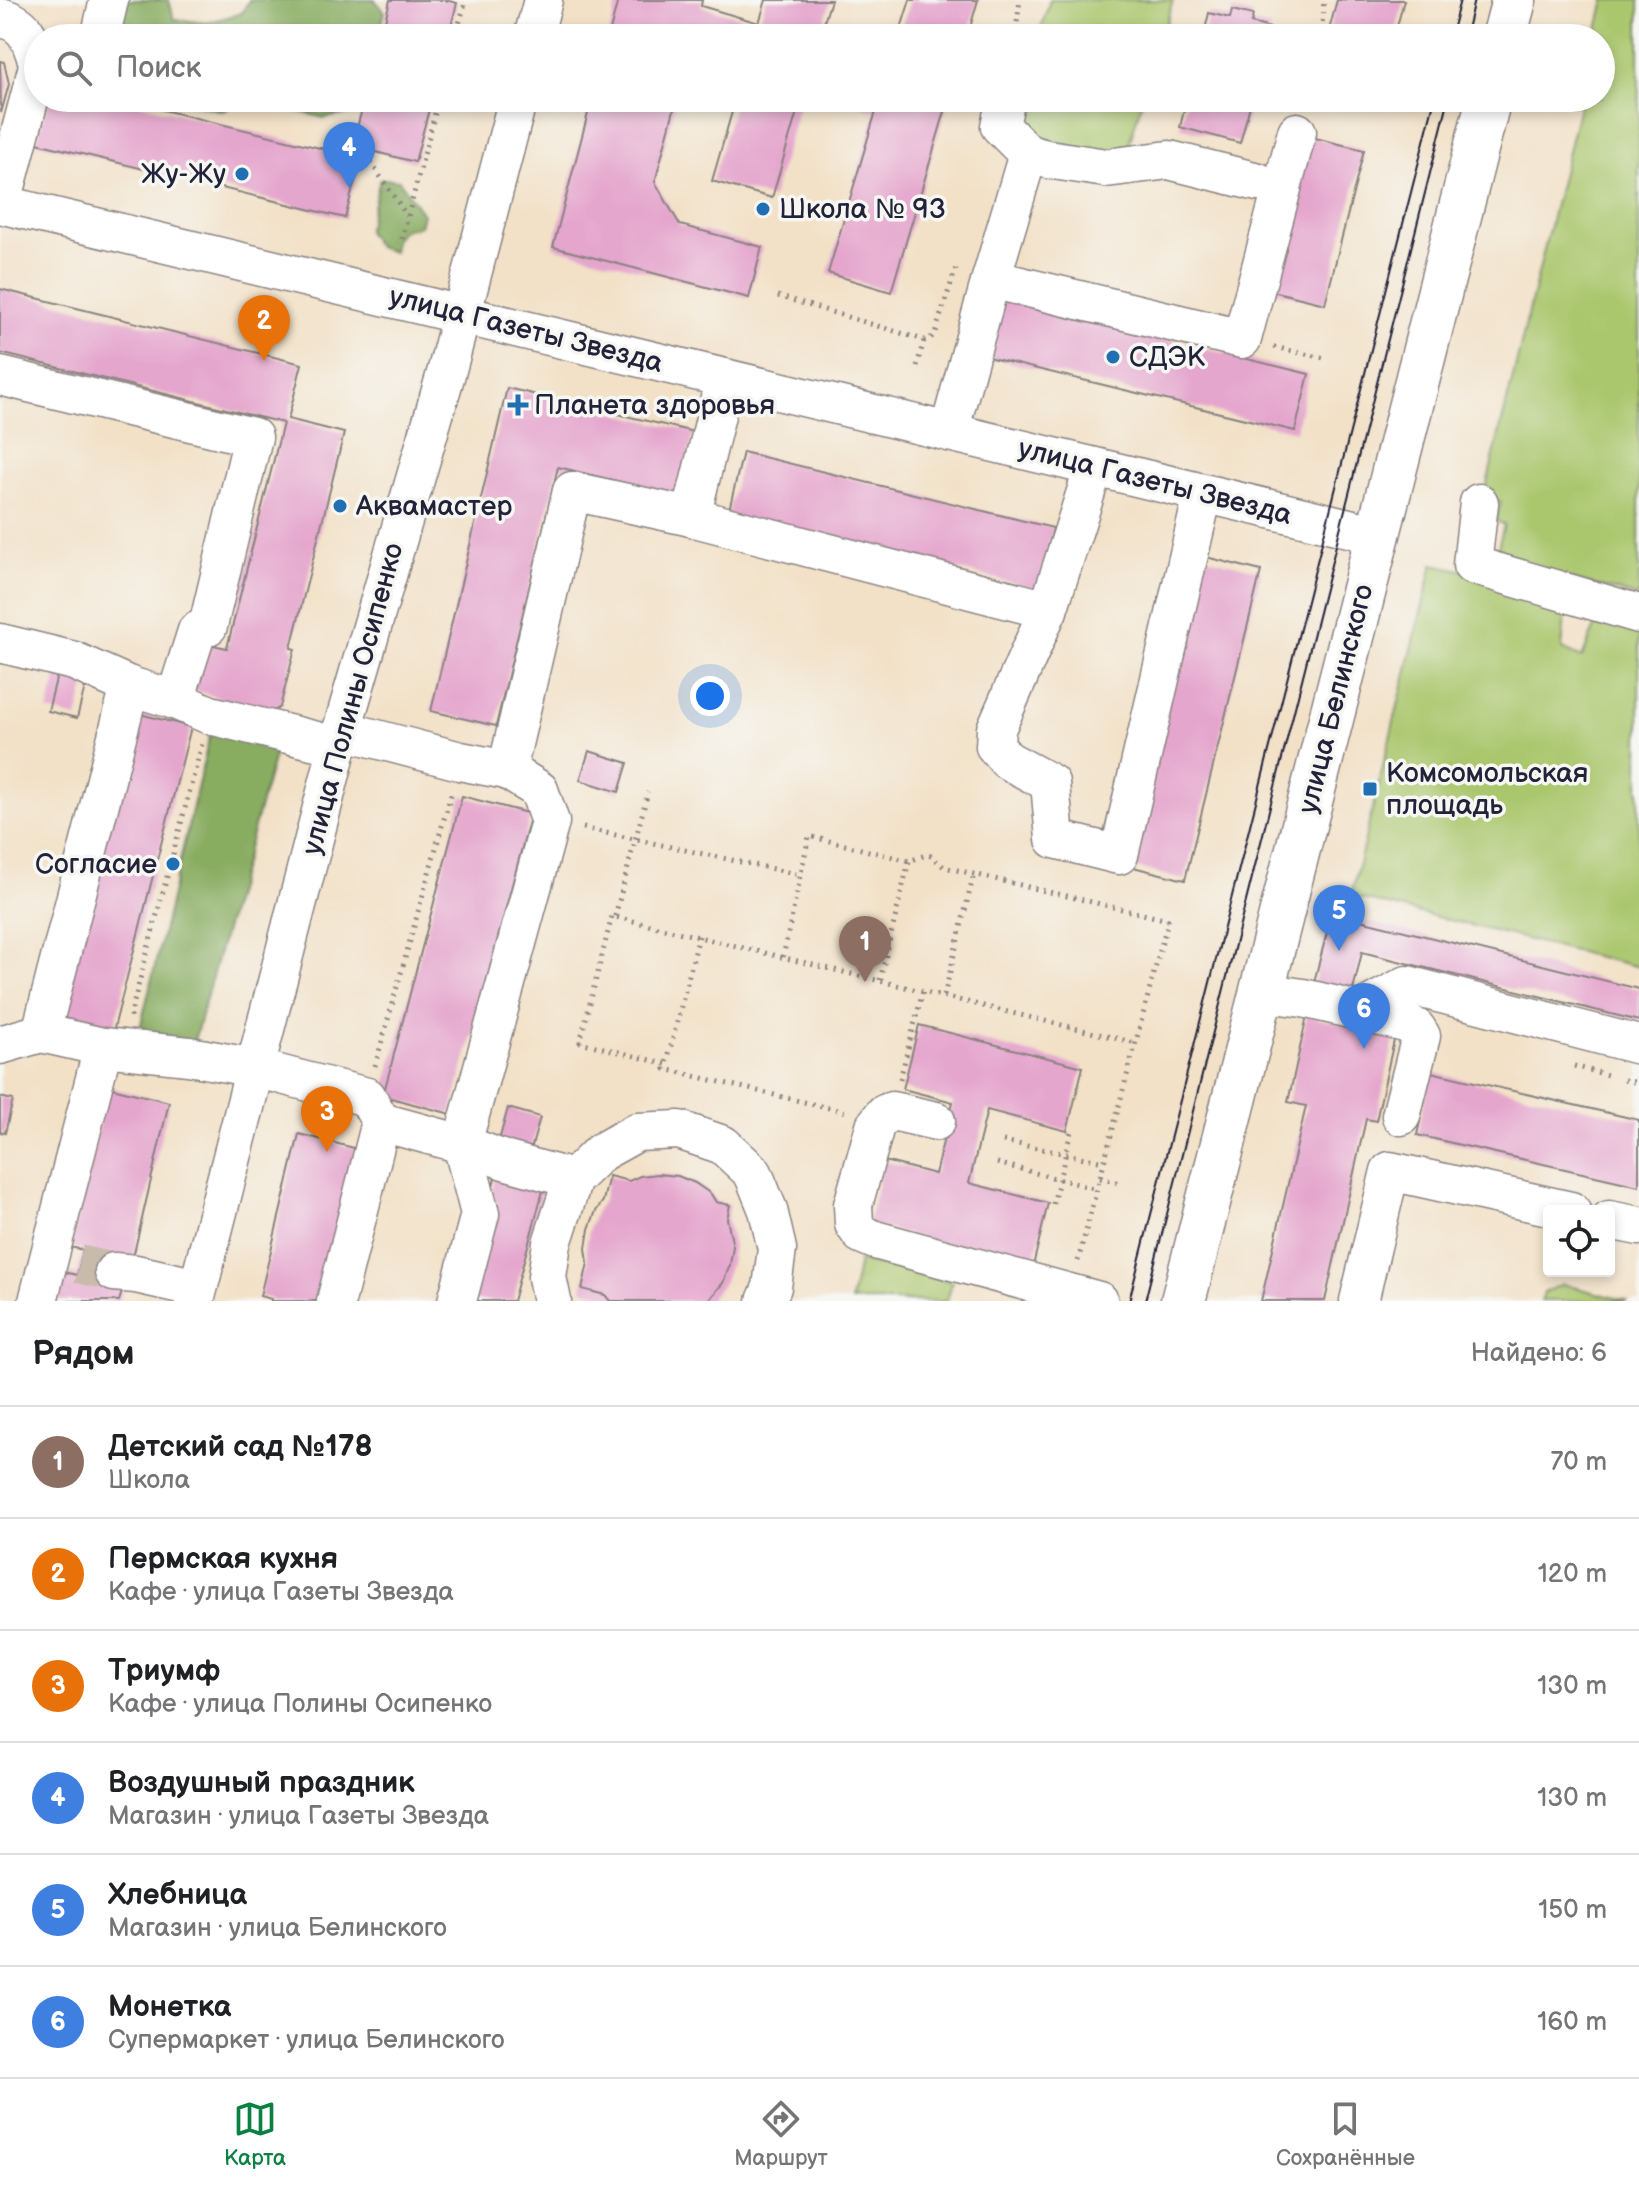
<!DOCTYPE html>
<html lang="ru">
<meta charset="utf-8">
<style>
:root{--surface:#fff;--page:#f2f2f2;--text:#202124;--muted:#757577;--line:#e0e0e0;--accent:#0b8043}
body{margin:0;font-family:"Balsamiq Sans",sans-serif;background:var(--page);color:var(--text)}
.controls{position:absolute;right:24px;bottom:24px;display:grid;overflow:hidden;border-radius:8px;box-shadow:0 4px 12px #0003}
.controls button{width:72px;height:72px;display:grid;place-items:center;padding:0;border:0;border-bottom:2px solid var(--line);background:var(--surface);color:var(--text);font:40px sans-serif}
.you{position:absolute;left:710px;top:696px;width:28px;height:28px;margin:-20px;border:6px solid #fff;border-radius:50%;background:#1a73e8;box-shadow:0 0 0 12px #1a73e833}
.badge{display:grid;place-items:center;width:52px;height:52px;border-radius:50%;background:var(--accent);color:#fff;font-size:26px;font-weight:700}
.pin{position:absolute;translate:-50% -66px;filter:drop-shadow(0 2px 4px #0008)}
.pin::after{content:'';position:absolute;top:42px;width:28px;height:24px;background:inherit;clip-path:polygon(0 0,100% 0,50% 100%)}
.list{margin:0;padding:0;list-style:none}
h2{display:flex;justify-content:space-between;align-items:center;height:104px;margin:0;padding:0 32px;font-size:34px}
h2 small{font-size:26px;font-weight:400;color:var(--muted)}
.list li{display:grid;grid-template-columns:52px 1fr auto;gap:24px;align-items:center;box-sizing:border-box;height:112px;padding:0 32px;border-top:2px solid var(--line)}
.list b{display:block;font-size:30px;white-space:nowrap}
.list p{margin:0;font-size:26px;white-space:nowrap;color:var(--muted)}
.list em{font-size:26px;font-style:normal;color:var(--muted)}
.icon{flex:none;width:44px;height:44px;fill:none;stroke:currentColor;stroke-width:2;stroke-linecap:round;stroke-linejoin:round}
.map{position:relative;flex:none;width:1639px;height:1301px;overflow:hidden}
.search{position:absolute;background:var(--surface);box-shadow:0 4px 12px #0003;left:24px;right:24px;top:24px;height:88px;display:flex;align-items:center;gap:20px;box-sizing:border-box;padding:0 28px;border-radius:44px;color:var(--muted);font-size:30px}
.sheet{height:776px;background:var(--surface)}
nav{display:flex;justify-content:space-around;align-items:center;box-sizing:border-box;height:112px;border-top:2px solid var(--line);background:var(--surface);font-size:22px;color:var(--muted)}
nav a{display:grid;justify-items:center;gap:4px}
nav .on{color:var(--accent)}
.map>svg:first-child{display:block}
.green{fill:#abc76e;stroke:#667454;stroke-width:2}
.forest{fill:#88ac61;stroke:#55674e;stroke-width:2}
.building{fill:#e5a6cd}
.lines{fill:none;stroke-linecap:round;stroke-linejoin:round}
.minor-tunnel{stroke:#c8bbab;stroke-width:38;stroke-dasharray:38 19;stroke-linecap:butt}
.minor-casing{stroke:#8a8281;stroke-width:41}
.major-casing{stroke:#8a8281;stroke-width:47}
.path{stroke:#8a8281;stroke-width:5;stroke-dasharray:2 6;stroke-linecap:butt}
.minor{stroke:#fff;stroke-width:38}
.major{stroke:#fff;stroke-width:44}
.tram{stroke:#22223b;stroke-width:2}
.poi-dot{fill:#1f6fb2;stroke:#f6f6f2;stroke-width:3}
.labels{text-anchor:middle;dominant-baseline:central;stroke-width:7;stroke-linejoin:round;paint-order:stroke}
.poi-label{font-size:28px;fill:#22223b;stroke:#f6f6f2;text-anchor:start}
.street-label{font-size:28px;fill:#22223b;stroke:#f6f6f2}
</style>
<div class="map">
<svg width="1639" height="1301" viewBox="0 0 1639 1301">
<rect width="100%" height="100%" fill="#f6f6f2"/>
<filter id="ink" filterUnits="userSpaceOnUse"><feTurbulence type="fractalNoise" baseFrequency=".0125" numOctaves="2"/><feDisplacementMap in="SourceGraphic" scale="16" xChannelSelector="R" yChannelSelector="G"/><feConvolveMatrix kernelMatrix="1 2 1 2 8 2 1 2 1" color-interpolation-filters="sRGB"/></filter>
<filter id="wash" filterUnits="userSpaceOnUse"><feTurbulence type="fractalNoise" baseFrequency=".006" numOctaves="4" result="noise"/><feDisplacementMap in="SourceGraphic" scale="32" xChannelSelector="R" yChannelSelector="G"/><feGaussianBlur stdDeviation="1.8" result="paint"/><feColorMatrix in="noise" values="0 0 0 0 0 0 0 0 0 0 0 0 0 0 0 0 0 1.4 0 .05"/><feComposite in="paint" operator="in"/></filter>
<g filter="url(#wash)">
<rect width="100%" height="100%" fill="#f2e1c7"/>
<g class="green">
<path d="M1050,0H1173L1162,38H1038Z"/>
<path d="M1605,0H1639V597L1511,564L1514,557L1497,551L1504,525L1496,521L1501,502L1484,496L1581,98H1601V38H1596Z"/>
<path d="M1020,98H1143L1129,144L1109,156L1031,135L1018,122Z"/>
<path d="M1433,564L1470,572L1566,605L1562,649L1582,658L1598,619L1639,628V967L1351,896Z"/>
<path d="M859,1261L952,1282L947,1301H851Z"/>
<path d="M1562,1284L1627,1301H1541L1544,1293Z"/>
</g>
<g class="forest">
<path d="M122,0H169L174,19L207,23L242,13L249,0H375L385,12L377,38H101Z"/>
<path d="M171,98H360L356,113L324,118L247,98L223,111Z"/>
<path d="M380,179L399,180L423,214L420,226L402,230L395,240L393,252L377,247L367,231Z"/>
<path d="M213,722L278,742L192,1048L138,1037Z"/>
</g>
<g id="blocks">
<g class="building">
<path d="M390,0H445L457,3L448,38H381Z"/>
<path d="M618,0H702L701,6L759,23L766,0H831L819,38H728L695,28L692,38H608Z"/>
<path d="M910,0H978L967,38H898Z"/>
<path d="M1337,0H1404L1394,38H1327Z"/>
<path d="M1232,10L1253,15L1251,23L1270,28L1268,38H1203L1209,13L1230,18Z"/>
<path d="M0,61L4,62L9,84L1,113Z"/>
<path d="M49,98H114L361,158L345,218L37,143Z"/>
<path d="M365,98H432L415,162L352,146Z"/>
<path d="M592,98H677L655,182L680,225L762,247L749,298L553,247Z"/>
<path d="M736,98H801L772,198L712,181Z"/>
<path d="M837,98H949L891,292L828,273L876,111Z"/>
<path d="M1187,98H1252L1240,143L1180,127Z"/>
<path d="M1307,136L1364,150L1325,304L1268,290Z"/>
<path d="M0,289L302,364L288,419L344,433L291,648L295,649L280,707L268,715L189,688L198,650L213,645L227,648L283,423L0,353Z"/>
<path d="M1001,299L1309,374L1295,431L987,357Z"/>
<path d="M507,388L694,432L679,496L558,467L496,726L431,711Z"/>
<path d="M743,452L1053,528L1038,589L728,514Z"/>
<path d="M1202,556L1261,571L1185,880L1125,865Z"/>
<path d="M58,671L87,679L77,718L48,711Z"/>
<path d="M132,712L191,727L113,1032L55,1018Z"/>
<path d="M589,751L628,763L619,792L580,780Z"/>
<path d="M462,796L531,814L451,1114L383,1096Z"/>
<path d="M1332,913L1639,989V1021L1362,952L1352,995L1313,986Z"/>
<path d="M1307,1016L1395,1036L1376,1121L1366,1119L1325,1301H1261L1306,1106L1288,1102Z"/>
<path d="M919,1025L1083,1067L1067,1131L987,1110L969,1183L1048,1203L1033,1266L868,1224L884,1161L935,1174L953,1102L903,1089Z"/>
<path d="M1431,1072L1639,1120V1186L1417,1135Z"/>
<path d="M108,1087L169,1102L132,1262L119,1301H58L64,1272L77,1275L83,1250L70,1247Z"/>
<path d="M0,1097L13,1100L5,1133L0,1132Z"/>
<path d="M508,1108L540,1117L529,1157L497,1148Z"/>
<path d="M299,1134L358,1149L322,1301H271V1299L260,1296Z"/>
<path d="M496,1174L544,1187L513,1301H473L499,1204L489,1201Z"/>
<path d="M658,1174L678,1176L695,1183L711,1194L716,1202L730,1205L727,1219L733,1246L730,1265L723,1283L708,1301H610L605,1295L582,1289L588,1263L586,1248L589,1229L596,1211L603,1201L609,1176L629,1181L640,1176Z"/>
</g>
</g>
</g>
<g filter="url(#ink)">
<use href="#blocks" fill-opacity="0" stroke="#8a8281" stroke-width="2"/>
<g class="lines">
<path class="minor-tunnel" d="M79,1264L114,1272"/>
<g class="minor-casing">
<g id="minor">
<path d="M0,17C27,24 30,38 38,63"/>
<path d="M100,38L109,0"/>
<path d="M533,38L543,0"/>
<path d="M1006,98L1000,126L1028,154"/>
<path d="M1258,182L1169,160L1106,168L1047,159L1028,154L991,279L1242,339L1297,132"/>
<path d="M0,192L6,187L38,66"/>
<path d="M0,204L1378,535"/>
<path d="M0,376L253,437L208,626L197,631L175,700"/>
<path d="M949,432L991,279"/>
<path d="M1094,467L1048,610L996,729L995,746L1007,760L1050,783L1055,839L1119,855L1203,494"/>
<path d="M1479,503L1472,565L1639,614"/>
<path d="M691,517L725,378"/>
<path d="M0,643L74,661L130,686L175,700L210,715L337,746"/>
<path d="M130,686L41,1033L103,1047L189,1056L255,1068L367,1097L381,1122L462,1144L504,1160L573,1179"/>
<path d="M342,730L460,761L507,770L539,790L550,822L462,1144L480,1214L457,1301"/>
<path d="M507,770L572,491L691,517L1048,610"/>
<path d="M1261,992L1303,998L1359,1011L1407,985L1639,1045"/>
<path d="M1359,1011L1409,1024L1416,1028L1421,1036L1401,1116"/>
<path d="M0,1045L41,1033"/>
<path d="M936,1121L892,1111L884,1114L875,1126L853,1205L854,1224L861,1234L875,1240L1099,1301"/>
<path d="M1609,1220L1639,1226"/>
<path d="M114,1272L136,1274L198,1288"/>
<path d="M38,1301L103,1047"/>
<path d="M195,1301L342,730L447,370L518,98"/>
<path d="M336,1301L381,1122"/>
<path d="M552,1301L547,1277L552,1243L573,1179L601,1152L637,1132L679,1130L723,1145L753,1173L768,1210L777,1249L772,1287L766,1301"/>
<path d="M1359,1301L1390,1171L1571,1211"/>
</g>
</g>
<g class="major-casing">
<g id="major">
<path d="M1504,38L1514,0"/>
<path d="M1183,1301L1489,98"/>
</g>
</g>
<g class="path">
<path d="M455,38L466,0"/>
<path d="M1015,38L1020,0"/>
<path d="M1321,38L1324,0"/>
<path d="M344,130L348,150L365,154L407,216"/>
<path d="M402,239L439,98"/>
<path d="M778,296L924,340L930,339L935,333L956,268"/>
<path d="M1274,347L1328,359"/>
<path d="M917,366L924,340"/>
<path d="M583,828L801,875"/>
<path d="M615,916L648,792"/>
<path d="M699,936L665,1069L846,1112"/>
<path d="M783,957L809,836L909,861L926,855L931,856L944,867L1168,920L1078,1261"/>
<path d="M880,980L909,861"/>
<path d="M944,996L974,874"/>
<path d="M130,1017L202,744"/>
<path d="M666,1064L580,1042L612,916L1136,1043"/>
<path d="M375,1066L451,794"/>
<path d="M1574,1066L1611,1076"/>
<path d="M900,1079L923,991"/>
<path d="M1624,1080L1639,1083"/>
<path d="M1003,1141L1104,1162"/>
<path d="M997,1163L1097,1189"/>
<path d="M1100,1178L1120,1183"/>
<path d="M1053,1204L1072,1128"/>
</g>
<use href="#minor" class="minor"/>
<use href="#major" class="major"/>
<g class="tram">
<path d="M1450,38L1460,0"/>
<path d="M1465,38L1474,0"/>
<path d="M1129,1301L1435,98"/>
<path d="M1145,1301L1449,98"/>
</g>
</g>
</g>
<g class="poi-dot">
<circle cx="242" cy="174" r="8"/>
<circle cx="763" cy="209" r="8"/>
<circle cx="1113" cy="357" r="8"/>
<path d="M514 393h8v8h8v8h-8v8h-8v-8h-8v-8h8z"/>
<circle cx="340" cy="506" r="8"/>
<rect x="1362" y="781" width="16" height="16" rx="4"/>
<circle cx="173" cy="864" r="8"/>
</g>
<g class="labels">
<g class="poi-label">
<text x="226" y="174" text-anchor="end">Жу-Жу</text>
<text x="779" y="209">Школа № 93</text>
<text x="1129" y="357">СДЭК</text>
<text x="534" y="405">Планета здоровья</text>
<text x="356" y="506">Аквамастер</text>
<text x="1386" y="773">Комсомольская<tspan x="1386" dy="32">площадь</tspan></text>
<text x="157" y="864" text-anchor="end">Согласие</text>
</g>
<g class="street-label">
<text transform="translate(526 330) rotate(14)">улица Газеты Звезда</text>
<text transform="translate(1155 482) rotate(14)">улица Газеты Звезда</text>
<text transform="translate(353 699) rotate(-75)">улица Полины Осипенко</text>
<text transform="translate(1336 699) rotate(-76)">улица Белинского</text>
</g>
</g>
</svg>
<div class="controls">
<button><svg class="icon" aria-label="locate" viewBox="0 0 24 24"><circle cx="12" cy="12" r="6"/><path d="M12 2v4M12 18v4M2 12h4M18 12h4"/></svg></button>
</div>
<div class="you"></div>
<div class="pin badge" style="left:865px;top:982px;background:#8d6e63">1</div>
<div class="pin badge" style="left:264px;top:361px;background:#e8710a">2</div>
<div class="pin badge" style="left:327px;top:1152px;background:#e8710a">3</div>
<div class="pin badge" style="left:349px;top:188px;background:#3f7fe0">4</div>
<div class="pin badge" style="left:1339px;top:951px;background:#3f7fe0">5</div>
<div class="pin badge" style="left:1364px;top:1049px;background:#3f7fe0">6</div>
<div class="search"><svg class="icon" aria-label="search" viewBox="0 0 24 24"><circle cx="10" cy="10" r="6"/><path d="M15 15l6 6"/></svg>Поиск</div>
</div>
<section class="sheet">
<h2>Рядом<small>Найдено: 6</small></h2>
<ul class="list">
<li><span class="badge" style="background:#8d6e63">1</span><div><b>Детский сад №178</b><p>Школа</p></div><em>70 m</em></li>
<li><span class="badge" style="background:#e8710a">2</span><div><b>Пермская кухня</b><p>Кафе · улица Газеты Звезда</p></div><em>120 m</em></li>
<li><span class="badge" style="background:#e8710a">3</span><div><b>Триумф</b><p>Кафе · улица Полины Осипенко</p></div><em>130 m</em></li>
<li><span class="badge" style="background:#3f7fe0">4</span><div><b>Воздушный праздник</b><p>Магазин · улица Газеты Звезда</p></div><em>130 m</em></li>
<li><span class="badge" style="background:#3f7fe0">5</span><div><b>Хлебница</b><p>Магазин · улица Белинского</p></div><em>150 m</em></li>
<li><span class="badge" style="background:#3f7fe0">6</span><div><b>Монетка</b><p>Супермаркет · улица Белинского</p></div><em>160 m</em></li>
</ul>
</section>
<nav>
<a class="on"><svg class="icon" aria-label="map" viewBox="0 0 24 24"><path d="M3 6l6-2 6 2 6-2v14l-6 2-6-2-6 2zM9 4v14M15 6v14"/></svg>Карта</a>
<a><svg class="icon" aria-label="directions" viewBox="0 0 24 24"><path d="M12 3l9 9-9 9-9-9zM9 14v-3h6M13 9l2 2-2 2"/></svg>Маршрут</a>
<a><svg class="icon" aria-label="saved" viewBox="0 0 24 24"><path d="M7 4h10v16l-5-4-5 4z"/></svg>Сохранённые</a>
</nav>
